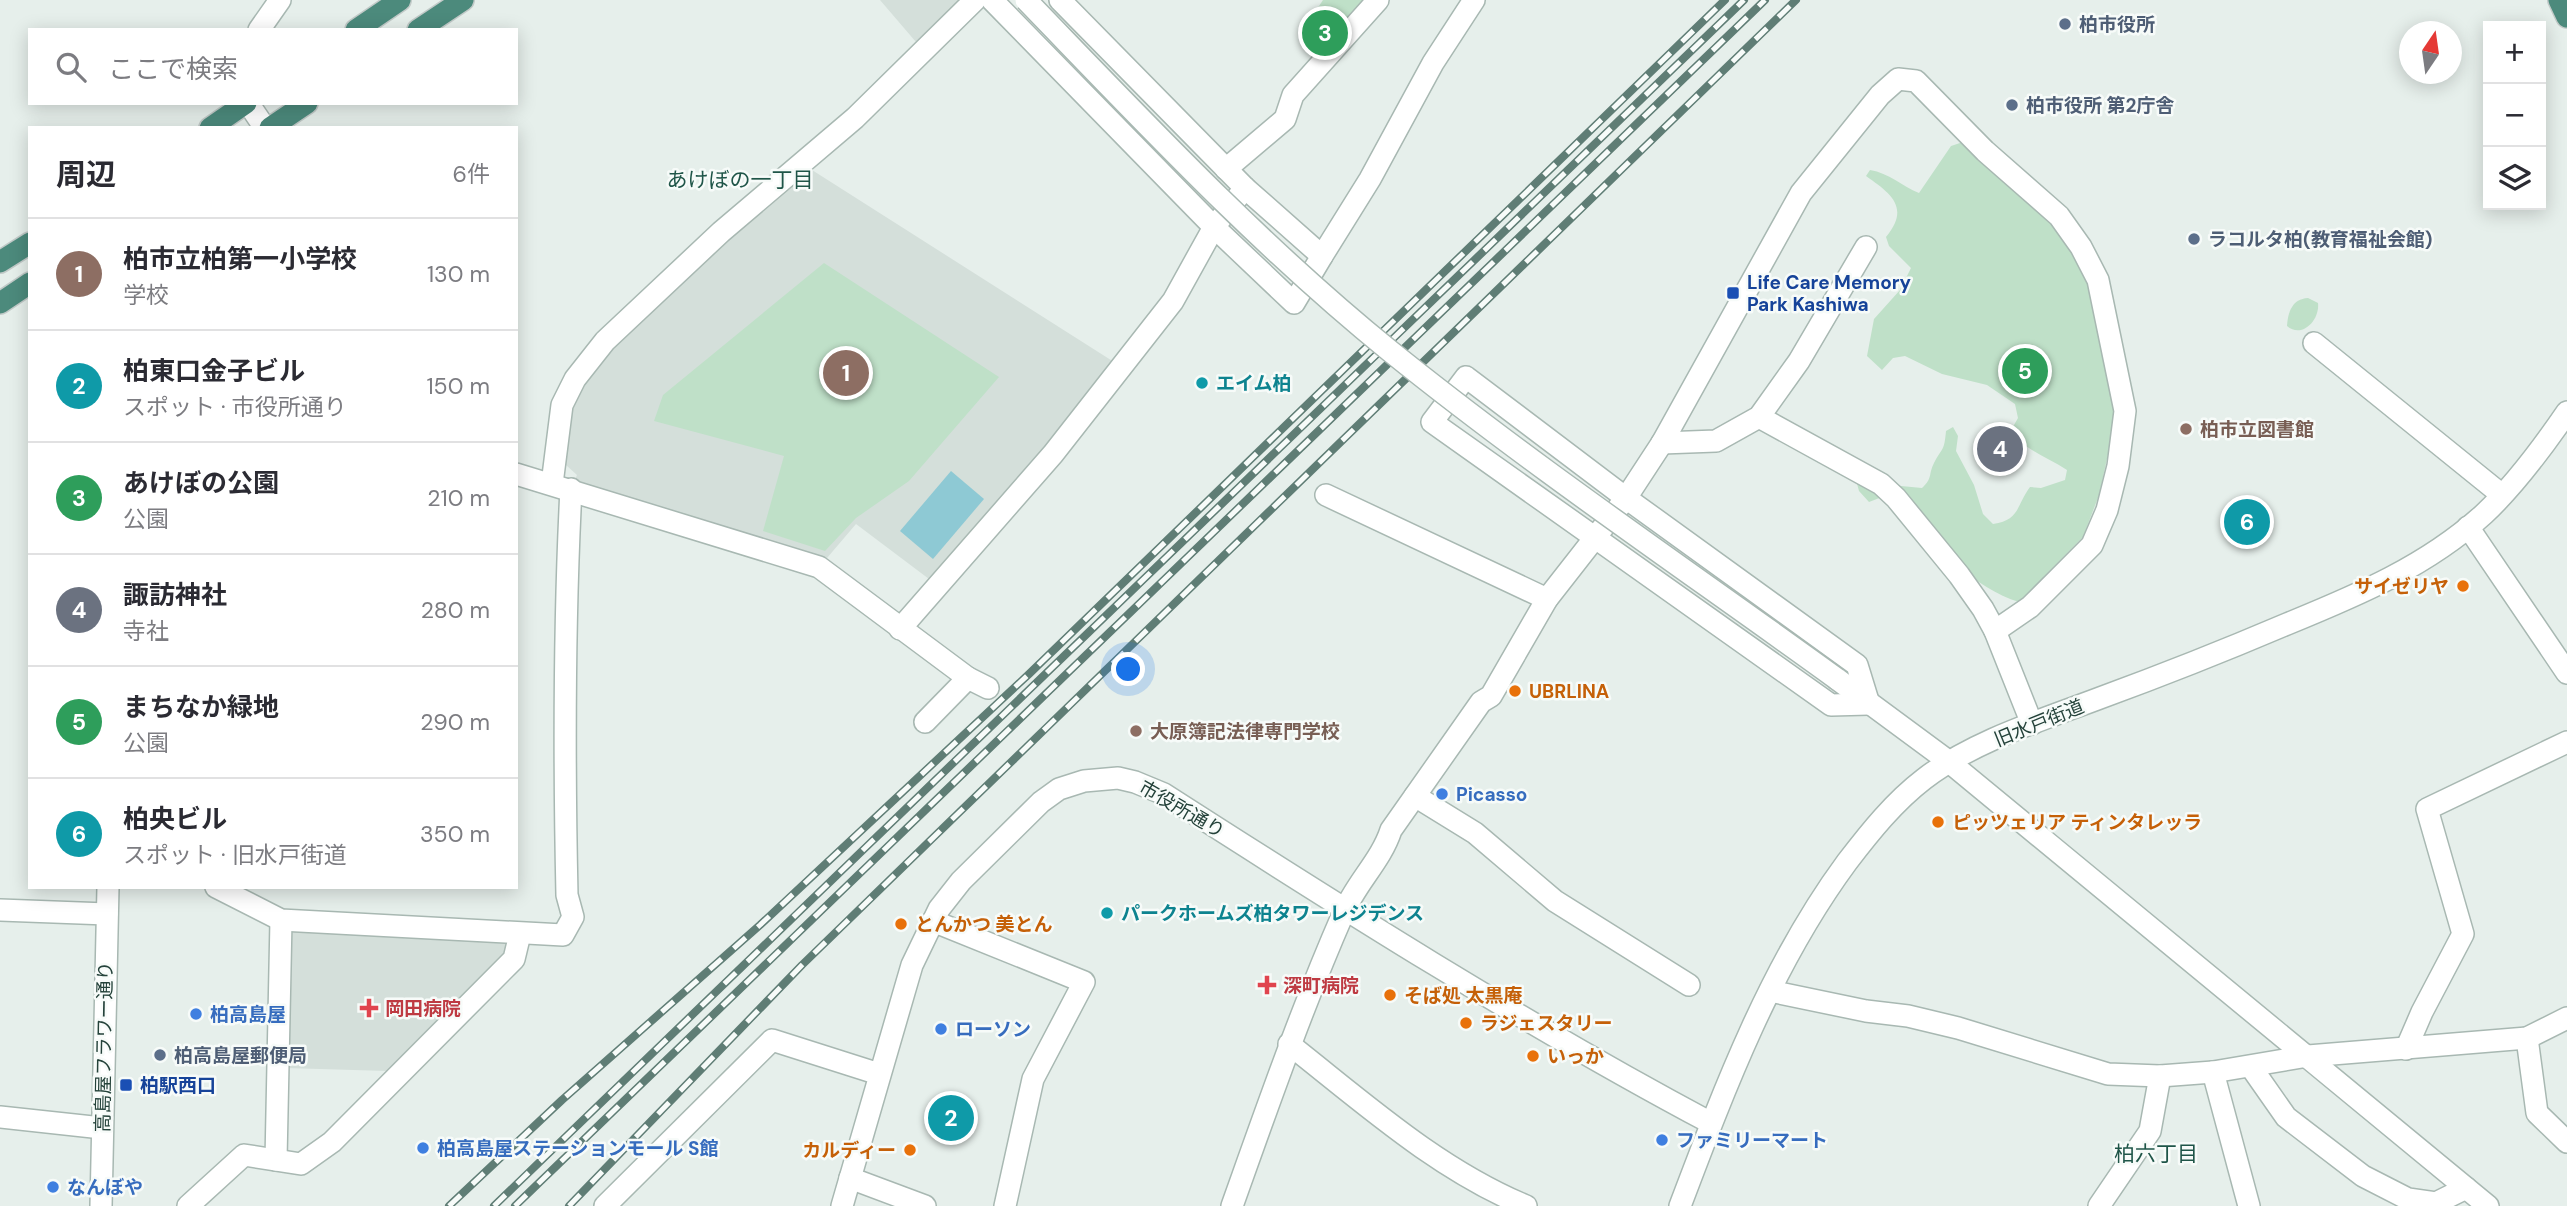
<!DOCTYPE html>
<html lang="ja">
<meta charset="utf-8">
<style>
:root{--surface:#fff;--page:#f7f7f7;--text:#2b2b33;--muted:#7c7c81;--line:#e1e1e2;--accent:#855347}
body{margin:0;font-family:"DM Sans","Noto Sans JP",sans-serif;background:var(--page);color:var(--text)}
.controls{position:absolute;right:21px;top:21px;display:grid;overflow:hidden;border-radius:0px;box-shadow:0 4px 18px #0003}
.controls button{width:63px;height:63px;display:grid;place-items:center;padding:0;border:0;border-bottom:2px solid var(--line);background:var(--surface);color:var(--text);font:35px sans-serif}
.compass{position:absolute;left:2399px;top:21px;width:63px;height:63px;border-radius:50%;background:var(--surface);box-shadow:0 4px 18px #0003;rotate:13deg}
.you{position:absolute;left:1129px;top:670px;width:24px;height:24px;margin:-18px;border:5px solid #fff;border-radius:50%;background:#1a73e8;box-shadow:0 0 0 10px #1a73e833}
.badge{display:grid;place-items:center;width:46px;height:46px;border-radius:50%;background:var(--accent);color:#fff;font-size:23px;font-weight:700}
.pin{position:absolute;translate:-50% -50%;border:4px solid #fff;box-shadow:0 2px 7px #0006}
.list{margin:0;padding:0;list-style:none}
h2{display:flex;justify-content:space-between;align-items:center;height:91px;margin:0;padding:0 28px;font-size:30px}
h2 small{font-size:23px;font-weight:400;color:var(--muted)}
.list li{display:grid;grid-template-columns:46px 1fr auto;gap:21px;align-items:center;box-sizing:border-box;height:112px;padding:0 28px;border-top:2px solid var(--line)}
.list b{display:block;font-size:26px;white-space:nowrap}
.list p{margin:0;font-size:23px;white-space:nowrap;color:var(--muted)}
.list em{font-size:23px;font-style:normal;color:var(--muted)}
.icon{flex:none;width:38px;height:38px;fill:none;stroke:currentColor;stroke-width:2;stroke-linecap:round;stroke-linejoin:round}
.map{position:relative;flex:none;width:2567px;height:1206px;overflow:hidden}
.search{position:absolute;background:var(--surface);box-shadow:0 4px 18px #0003;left:28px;top:28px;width:490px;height:77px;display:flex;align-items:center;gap:18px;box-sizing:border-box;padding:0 24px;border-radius:0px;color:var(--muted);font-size:26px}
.panel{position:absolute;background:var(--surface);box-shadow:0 4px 18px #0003;left:28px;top:126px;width:490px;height:763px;border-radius:0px}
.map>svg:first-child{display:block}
.built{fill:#d4dfda}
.green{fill:#bfe0c8}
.water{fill:#8ec9d4}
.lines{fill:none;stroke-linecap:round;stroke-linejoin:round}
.minor-casing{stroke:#a8b8b2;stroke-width:24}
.tertiary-casing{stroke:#a8b8b2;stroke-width:24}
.trunk-casing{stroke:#c2cac8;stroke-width:24}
.minor{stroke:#fff;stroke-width:21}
.tertiary{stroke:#fff;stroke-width:21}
.trunk{stroke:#4c8a7c;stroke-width:21}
.rail-casing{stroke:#5f7d75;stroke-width:8}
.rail{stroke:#f7fbf9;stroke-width:5;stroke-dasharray:16;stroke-linecap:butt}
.tertiary-bridge-casing{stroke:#a8b8b2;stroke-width:24;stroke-linecap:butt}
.tertiary-bridge{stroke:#fff;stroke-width:21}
.service-dot{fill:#5c6f8a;stroke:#f7fbf9;stroke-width:2.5}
.transit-dot{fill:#1a4fb4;stroke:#f7fbf9;stroke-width:2.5}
.culture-dot{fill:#0f9aa8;stroke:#f7fbf9;stroke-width:2.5}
.education-dot{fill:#8d6e63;stroke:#f7fbf9;stroke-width:2.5}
.food-dot{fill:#e8710a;stroke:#f7fbf9;stroke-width:2.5}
.shop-dot{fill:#3f7fe0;stroke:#f7fbf9;stroke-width:2.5}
.health-dot{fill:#e0444e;stroke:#f7fbf9;stroke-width:2.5}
.labels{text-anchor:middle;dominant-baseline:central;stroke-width:5;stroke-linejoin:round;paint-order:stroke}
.service-label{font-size:19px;font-weight:bold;fill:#4e5e75;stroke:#f7fbf9;text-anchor:start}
.transit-label{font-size:19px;font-weight:bold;fill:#164399;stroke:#f7fbf9;text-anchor:start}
.culture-label{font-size:19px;font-weight:bold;fill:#0d838f;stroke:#f7fbf9;text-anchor:start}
.education-label{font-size:19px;font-weight:bold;fill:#785e54;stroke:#f7fbf9;text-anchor:start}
.food-label{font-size:19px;font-weight:bold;fill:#c56008;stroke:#f7fbf9;text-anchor:start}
.street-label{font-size:19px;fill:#24423a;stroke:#f7fbf9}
.shop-label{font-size:19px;font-weight:bold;fill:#366cbe;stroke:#f7fbf9;text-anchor:start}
.health-label{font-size:19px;font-weight:bold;fill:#be3a42;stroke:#f7fbf9;text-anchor:start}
.neighbourhood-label{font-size:21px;fill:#1f5548;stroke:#f7fbf9}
</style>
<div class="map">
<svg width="2567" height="1206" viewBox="0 0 2567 1206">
<rect width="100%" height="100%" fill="#e6efeb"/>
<g class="built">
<path d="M880,0H959L916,42Z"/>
<path d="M812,170L1114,362L933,582L856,524L827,558L574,482L577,475L566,465L565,444L569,413L579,383L598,358L768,201Z"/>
<path d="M287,927L508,939L511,948L387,1071L286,1068Z"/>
</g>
<g class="green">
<path d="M1323,0H1364L1316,55L1315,12Z"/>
<path d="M1966,141L2040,205L2089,267L2116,402L2112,436L2099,495L2083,537L2019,602C1971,588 1919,531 1882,497L1869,502L1859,491L1856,480L1886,481L1901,486L1922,488C1933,478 1928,475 1934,463C1943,446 1944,452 1946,431L1953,427L1958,436L1956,451L1974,485L1983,514L1993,524C2020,520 2016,506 2030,487L2041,488L2065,480L2067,470C2047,457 2027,451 2010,432L2018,418L2015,404L1987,385L1942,374L1905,356L1893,358L1882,370L1867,356L1874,319L1900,290L1911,268L1889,246L1886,237C1911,207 1890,193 1866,176L1870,170C1889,173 1902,186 1919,193L1951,146Z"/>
<path d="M824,263L999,377L909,481L856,518L825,551L763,531L784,456L654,421L663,395Z"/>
<path d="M2308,298L2318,303C2320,320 2302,339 2287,326C2288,312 2292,299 2308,298Z"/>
</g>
<path class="water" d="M951,471L984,499L933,559L900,531Z"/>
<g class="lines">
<g class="minor-casing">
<g id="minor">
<path d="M1226,169L1285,119L1293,95L1378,0"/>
<path d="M1322,256L1370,179L1433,63L1474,0"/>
<path d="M2314,343L2502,495"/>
<path d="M1466,377L1626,498L1857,665L1869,704L1831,705L1432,422Z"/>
<path d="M1759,417L1881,484L1896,498L1959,575L1983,609L1995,631L2032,724"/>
<path d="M1662,443L1716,441L1759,417L1799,361L1866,247"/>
<path d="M516,474L819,567L968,678L925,722"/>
<path d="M552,484L562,405L575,379L605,341L721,232L855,118L975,0"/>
<path d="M1326,495L1547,599"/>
<path d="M2468,527L2567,673"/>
<path d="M900,629L1053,454L1173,301L1214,227L1245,188"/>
<path d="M968,678L988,688"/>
<path d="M1415,796L1475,833L1555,901L1689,985"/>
<path d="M216,887L281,920L563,935L573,917L567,895C564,760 564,625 571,489"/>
<path d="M0,910L107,914"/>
<path d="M933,921L1084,982L1033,1079L1005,1206"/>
<path d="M1770,991L1866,1011L1908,1016L1958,1028L2108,1074L2160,1076L2213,1072L2308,1056L2527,1038L2567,1018"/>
<path d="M2527,1038L2537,1113L2567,1142"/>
<path d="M1289,1044C1364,1103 1437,1169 1526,1206"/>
<path d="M2406,1049L2422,1012L2463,934L2427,809L2567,742"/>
<path d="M2251,1067L2286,1117L2363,1176L2408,1199L2436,1203L2466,1188"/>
<path d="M2213,1072L2249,1206"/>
<path d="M0,1117L102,1128"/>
<path d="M276,1160L281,920"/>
<path d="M850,1178L925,1206"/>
<path d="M188,1206L244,1155L301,1164L332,1142L514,959L520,934"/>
<path d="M605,1206L772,1040L879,1074"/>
<path d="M1232,1206C1267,1108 1301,1010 1343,914C1355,884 1381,861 1391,830L1481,702L1491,696L1547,599L1626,498L1662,443L1801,193L1880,95L1898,79L1916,81L1985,151L2059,216L2081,247L2098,280L2125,411L2118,466L2107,510L2092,545L2030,607L1995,631"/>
<path d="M2099,1206L2150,1131L2160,1076"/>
</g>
</g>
<g class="tertiary-casing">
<g id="tertiary">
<path d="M992,0L1214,227L1294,303L1322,256L1245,188L1060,0"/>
<path d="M259,30L280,0"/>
<path d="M248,103L265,128"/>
<path d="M1837,679L1948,761L2488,1206"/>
<path d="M101,1206L108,887"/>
<path d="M842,1206L912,965L939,909L961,881L1041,802L1059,789L1084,781L1118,778L1135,782L1164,794C1343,909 1523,1023 1711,1123"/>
<path d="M1680,1206C1725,1087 1771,965 1847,862C1870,832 1894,802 1924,779C1973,741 2042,720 2100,698C2163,675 2226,650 2287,624C2358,595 2427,566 2484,514C2515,485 2543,447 2567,412"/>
</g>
</g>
<g class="trunk-casing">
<g id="trunk">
<path d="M2559,0L2567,17"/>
<path d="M356,30L400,0"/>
<path d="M418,30L463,0"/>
<path d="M210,128L246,103"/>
<path d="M270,128L307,103"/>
<path d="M0,262L30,243"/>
<path d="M0,303L30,283"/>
</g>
</g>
<use href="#minor" class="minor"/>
<use href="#tertiary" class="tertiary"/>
<use href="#trunk" class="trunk"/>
<g class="rail-casing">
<g id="rail">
<path d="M449,1206L562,1100L760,925L1029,674L1725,0"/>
<path d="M494,1206L1744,0"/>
<path d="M515,1206L1765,0"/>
<path d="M569,1206L802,965L1796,0"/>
</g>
</g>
<use href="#rail" class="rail"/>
<g class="tertiary-bridge-casing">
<path id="tertiary-bridge" d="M1026,0C1144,122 1259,245 1390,351C1534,467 1688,571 1837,679"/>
</g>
<use href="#tertiary-bridge" class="tertiary-bridge"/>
</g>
<g class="service-dot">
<circle cx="2065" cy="24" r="7"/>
<circle cx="2012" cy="105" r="7"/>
<circle cx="2194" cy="239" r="7"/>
<circle cx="160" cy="1055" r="7"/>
</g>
<g class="transit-dot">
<rect x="1726" y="286" width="14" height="14" rx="3.5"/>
<rect x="119" y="1078" width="14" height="14" rx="3.5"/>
</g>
<g class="culture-dot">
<circle cx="1202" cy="383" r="7"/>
<circle cx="1107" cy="913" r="7"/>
</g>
<g class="education-dot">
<circle cx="2186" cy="429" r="7"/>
<circle cx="1136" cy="731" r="7"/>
</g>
<g class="food-dot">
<circle cx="2463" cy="586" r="7"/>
<circle cx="1515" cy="691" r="7"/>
<circle cx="1938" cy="822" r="7"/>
<circle cx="901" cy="924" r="7"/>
<circle cx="1390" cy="995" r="7"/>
<circle cx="1466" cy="1023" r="7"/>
<circle cx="1533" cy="1056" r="7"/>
<circle cx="910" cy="1150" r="7"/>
</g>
<g class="shop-dot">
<circle cx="1442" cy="794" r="7"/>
<circle cx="196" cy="1014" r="7"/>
<circle cx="941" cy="1029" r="7"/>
<circle cx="1662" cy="1140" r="7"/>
<circle cx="423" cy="1148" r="7"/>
<circle cx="53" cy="1187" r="7"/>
</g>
<g class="health-dot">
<path d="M1263.5 974.5h7v7h7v7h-7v7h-7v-7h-7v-7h7z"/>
<path d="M365.5 997.5h7v7h7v7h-7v7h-7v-7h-7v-7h7z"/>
</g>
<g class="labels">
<g class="service-label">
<text x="2079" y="24">柏市役所</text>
<text x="2026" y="105">柏市役所 第2庁舎</text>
<text x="2208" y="239">ラコルタ柏(教育福祉会館)</text>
<text x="174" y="1055">柏高島屋郵便局</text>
</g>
<g class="transit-label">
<text x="1747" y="282">Life Care Memory<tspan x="1747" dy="22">Park Kashiwa</tspan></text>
<text x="140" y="1085">柏駅西口</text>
</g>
<g class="culture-label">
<text x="1216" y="383">エイム柏</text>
<text x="1121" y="913">パークホームズ柏タワーレジデンス</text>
</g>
<g class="education-label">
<text x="2200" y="429">柏市立図書館</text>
<text x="1150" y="731">大原簿記法律専門学校</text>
</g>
<g class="food-label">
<text x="2449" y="586" text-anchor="end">サイゼリヤ</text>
<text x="1529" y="691">UBRLINA</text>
<text x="1952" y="822">ピッツェリア ティンタレッラ</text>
<text x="915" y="924">とんかつ 美とん</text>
<text x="1404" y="995">そば処 太黒庵</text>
<text x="1480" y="1023">ラジェスタリー</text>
<text x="1547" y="1056">いっか</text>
<text x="896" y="1150" text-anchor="end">カルディー</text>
</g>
<g class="street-label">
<text transform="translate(2039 723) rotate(-22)">旧水戸街道</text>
<text transform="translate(1182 809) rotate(30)">市役所通り</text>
<text transform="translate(104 1047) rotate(-89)">高島屋フラワー通り</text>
</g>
<g class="shop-label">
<text x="1456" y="794">Picasso</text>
<text x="210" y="1014">柏高島屋</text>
<text x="955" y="1029">ローソン</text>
<text x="1676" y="1140">ファミリーマート</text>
<text x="437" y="1148">柏高島屋ステーションモール S館</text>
<text x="67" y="1187">なんぼや</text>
</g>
<g class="health-label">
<text x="1283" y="985">深町病院</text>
<text x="385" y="1008">岡田病院</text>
</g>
<g class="neighbourhood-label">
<text x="740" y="180">あけぼの一丁目</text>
<text x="2156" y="1154">柏六丁目</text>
</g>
</g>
</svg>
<div class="controls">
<button>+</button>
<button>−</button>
<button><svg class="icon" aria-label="layers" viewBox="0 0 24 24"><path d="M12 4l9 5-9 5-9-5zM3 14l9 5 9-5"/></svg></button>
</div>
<svg class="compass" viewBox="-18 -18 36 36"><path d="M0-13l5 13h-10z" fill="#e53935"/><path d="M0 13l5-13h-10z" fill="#7c7c81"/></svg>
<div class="you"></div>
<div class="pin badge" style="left:846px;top:373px;background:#8d6e63">1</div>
<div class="pin badge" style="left:951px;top:1118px;background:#0f9aa8">2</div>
<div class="pin badge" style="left:1325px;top:33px;background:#2e9e5b">3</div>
<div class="pin badge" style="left:2000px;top:449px;background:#6b7280">4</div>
<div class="pin badge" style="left:2025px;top:371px;background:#2e9e5b">5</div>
<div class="pin badge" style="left:2247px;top:522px;background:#0f9aa8">6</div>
<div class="search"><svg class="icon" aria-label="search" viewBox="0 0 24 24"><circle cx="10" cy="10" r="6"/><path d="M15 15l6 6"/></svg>ここで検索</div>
<section class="panel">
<h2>周辺<small>6件</small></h2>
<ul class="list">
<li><span class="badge" style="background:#8d6e63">1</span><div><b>柏市立柏第一小学校</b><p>学校</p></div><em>130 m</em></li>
<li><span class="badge" style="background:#0f9aa8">2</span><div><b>柏東口金子ビル</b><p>スポット · 市役所通り</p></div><em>150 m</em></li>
<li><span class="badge" style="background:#2e9e5b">3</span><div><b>あけぼの公園</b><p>公園</p></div><em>210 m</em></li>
<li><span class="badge" style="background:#6b7280">4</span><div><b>諏訪神社</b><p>寺社</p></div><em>280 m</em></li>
<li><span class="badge" style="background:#2e9e5b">5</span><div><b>まちなか緑地</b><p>公園</p></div><em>290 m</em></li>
<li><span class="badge" style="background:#0f9aa8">6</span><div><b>柏央ビル</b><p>スポット · 旧水戸街道</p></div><em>350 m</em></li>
</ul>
</section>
</div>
